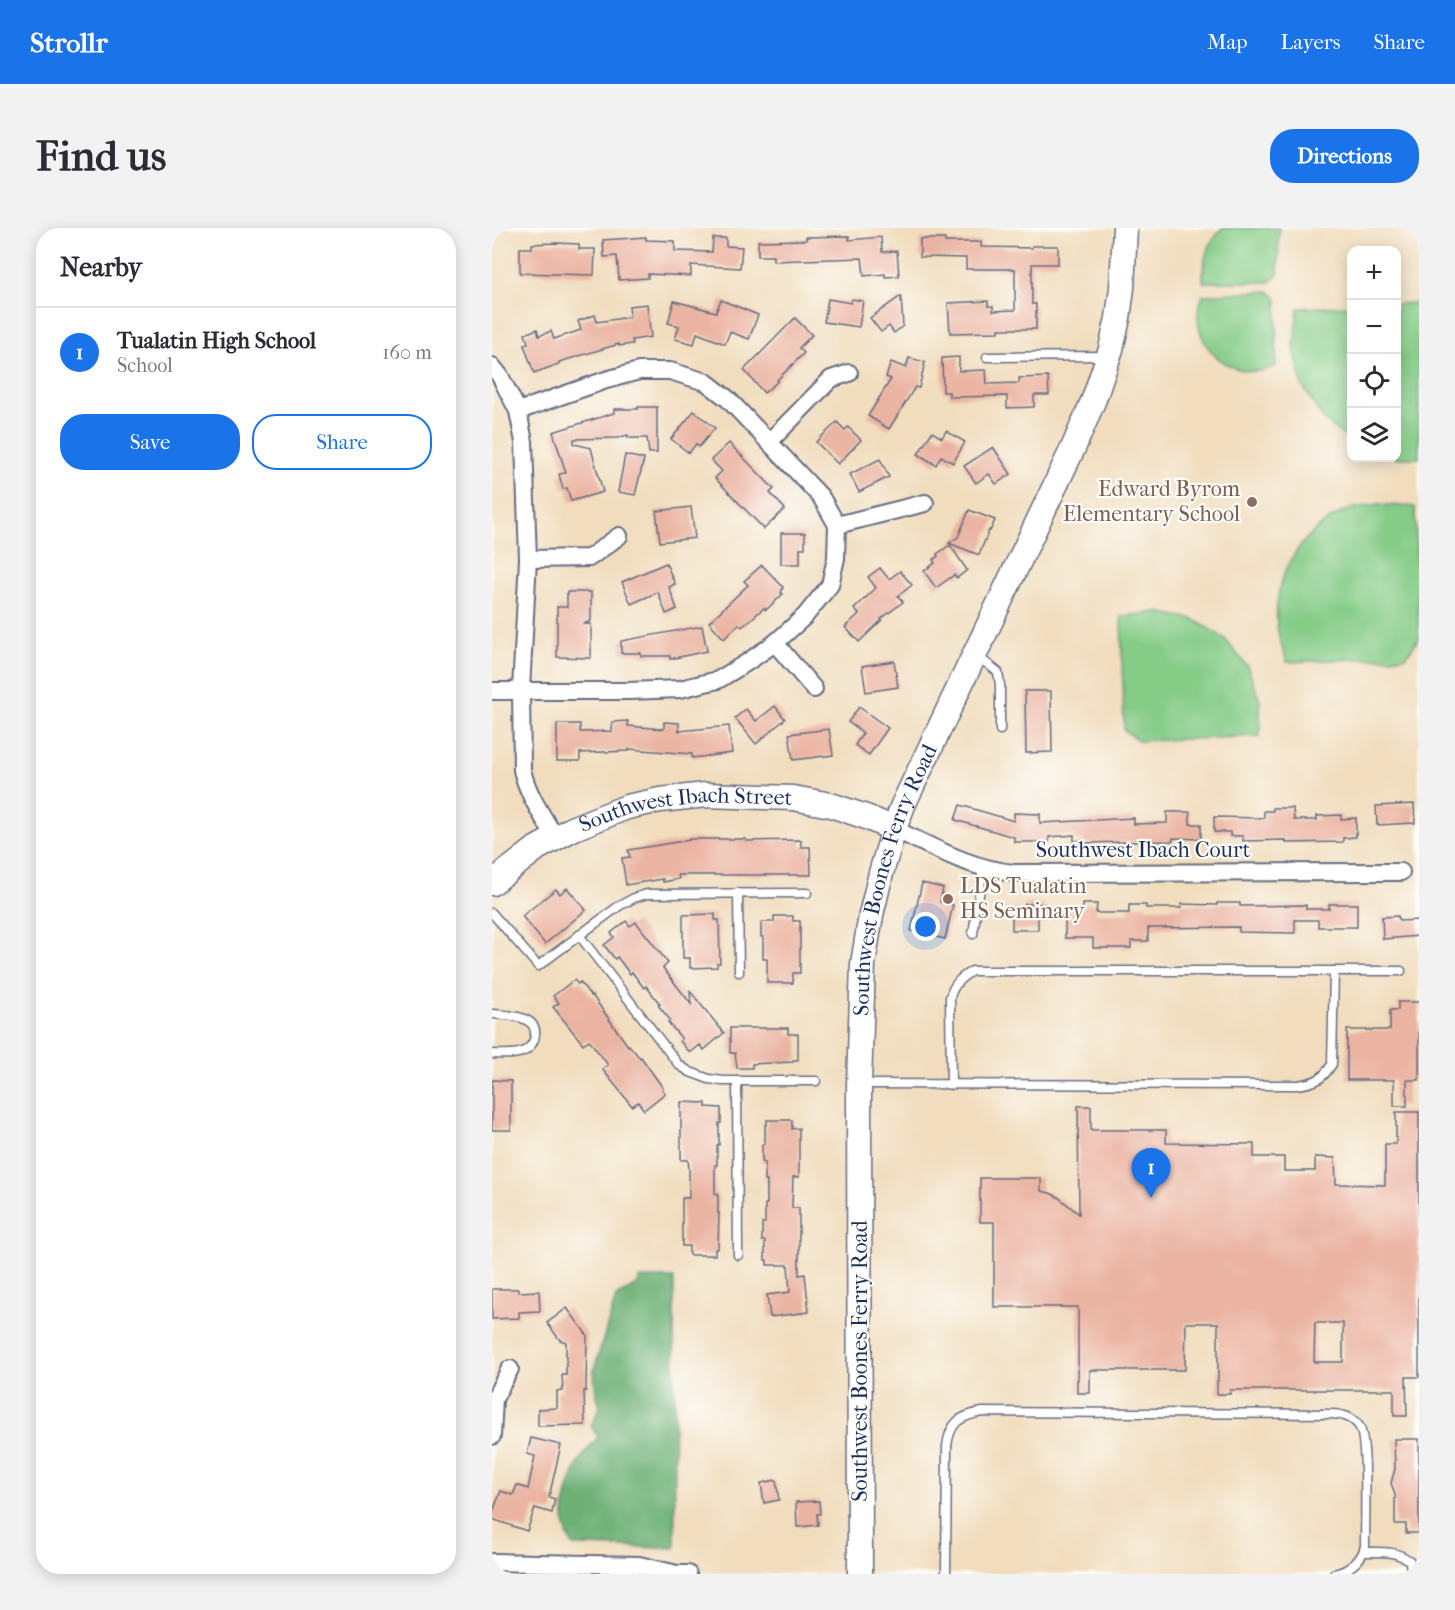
<!DOCTYPE html>
<meta charset="utf-8">
<style>
:root{--surface:#fff;--page:#f2f2f3;--text:#2b2b33;--muted:#7c7c81;--line:#e1e1e2;--accent:#1a73e8}
body{margin:0;font-family:"IM FELL French Canon",serif;background:var(--page);color:var(--text)}
.controls{position:absolute;right:18px;top:18px;display:grid;overflow:hidden;border-radius:12px;box-shadow:0 3px 15px #0003}
.controls button{width:54px;height:54px;display:grid;place-items:center;padding:0;border:0;border-bottom:2px solid var(--line);background:var(--surface);color:var(--text);font:30px sans-serif}
.you{position:absolute;left:434px;top:699px;width:21px;height:21px;margin:-15px;border:4px solid #fff;border-radius:50%;background:#1a73e8;box-shadow:0 0 0 9px #1a73e833}
.badge{display:grid;place-items:center;width:39px;height:39px;border-radius:50%;background:var(--accent);color:#fff;font-size:20px;font-weight:700}
.pin{position:absolute;translate:-50% -50px;filter:drop-shadow(0 2px 3px #0008)}
.pin::after{content:'';position:absolute;top:32px;width:21px;height:18px;background:inherit;clip-path:polygon(0 0,100% 0,50% 100%)}
.list{margin:0;padding:0;list-style:none}
h2{display:flex;justify-content:space-between;align-items:center;height:78px;margin:0;padding:0 24px;font-size:26px}
h2 small{font-size:20px;font-weight:400;color:var(--muted)}
.list li{display:grid;grid-template-columns:39px 1fr auto;gap:18px;align-items:center;box-sizing:border-box;height:90px;padding:0 24px;border-top:2px solid var(--line)}
.list b{display:block;font-size:22px;white-space:nowrap}
.list p{margin:0;font-size:20px;white-space:nowrap;color:var(--muted)}
.list em{font-size:20px;font-style:normal;color:var(--muted)}
.actions{display:flex;gap:12px;padding:18px 24px}
.actions a{flex:1;padding:14px 0;border:2px solid var(--accent);border-radius:24px;text-align:center;font-size:21px;color:var(--accent)}
.actions .main{background:var(--accent);color:#fff}
.icon{flex:none;width:33px;height:33px;fill:none;stroke:currentColor;stroke-width:2;stroke-linecap:round;stroke-linejoin:round}
.map{position:relative;flex:none;width:927px;height:1346px;overflow:hidden;border-radius:24px}
header{display:flex;align-items:center;gap:36px;box-sizing:border-box;height:84px;padding:0 30px;background:var(--accent);color:#fff}
header strong{font-size:28px}
nav{display:flex;gap:33px;margin-inline-start:auto;font-size:21px}
.intro{display:flex;align-items:center;justify-content:space-between;box-sizing:border-box;height:144px;padding:0 36px}
h1{margin:0;font-size:42px}
.button{padding:15px 27px;border-radius:24px;background:var(--accent);color:#fff;font-size:21px;font-weight:700}
main{display:flex;gap:36px;padding:0 36px}
aside{flex:1;background:var(--surface);border-radius:24px;box-shadow:0 3px 15px #0003}
.map>svg:first-child{display:block}
.green{fill:#85cc87;stroke:#507e72;stroke-width:1.5}
.forest{fill:#6cb074;stroke:#447069;stroke-width:1.5}
.building{fill:#ebb3a1;fill-rule:evenodd}
.lines{fill:none;stroke-linecap:round;stroke-linejoin:round}
.lane-casing{stroke:#666c80;stroke-width:11}
.street-casing{stroke:#666c80;stroke-width:20}
.secondary-casing{stroke:#666c80;stroke-width:27}
.lane{stroke:#fff;stroke-width:8}
.street{stroke:#fff;stroke-width:16}
.secondary{stroke:#fff;stroke-width:24}
.education-dot{fill:#8d6e63;stroke:#fdfcf7;stroke-width:2}
.labels{text-anchor:middle;dominant-baseline:central;stroke-width:4.5;stroke-linejoin:round;paint-order:stroke}
.education-label{font-size:22px;fill:#785e54;stroke:#fdfcf7;text-anchor:end}
.street-label{font-size:22px;fill:#1b2f5e;stroke:#fdfcf7}
</style>
<header>
<strong>Strollr</strong>
<nav><a>Map</a><a>Layers</a><a>Share</a></nav>
</header>
<div class="intro"><h1>Find us</h1><a class="button">Directions</a></div>
<main>
<aside>
<h2>Nearby<small></small></h2>
<ul class="list">
<li><span class="badge">1</span><div><b>Tualatin High School</b><p>School</p></div><em>160 m</em></li>
</ul>
<div class="actions"><a class="main">Save</a><a>Share</a></div>
</aside>
<div class="map">
<svg width="927" height="1346" viewBox="0 0 927 1346">
<rect width="100%" height="100%" fill="#fdfcf7"/>
<filter id="ink" filterUnits="userSpaceOnUse"><feTurbulence type="fractalNoise" baseFrequency=".0167" numOctaves="2"/><feDisplacementMap in="SourceGraphic" scale="12" xChannelSelector="R" yChannelSelector="G"/><feConvolveMatrix kernelMatrix="1 2 1 2 8 2 1 2 1" color-interpolation-filters="sRGB"/></filter>
<filter id="wash" filterUnits="userSpaceOnUse"><feTurbulence type="fractalNoise" baseFrequency=".008" numOctaves="4" result="noise"/><feDisplacementMap in="SourceGraphic" scale="24" xChannelSelector="R" yChannelSelector="G"/><feGaussianBlur stdDeviation="1.35" result="paint"/><feColorMatrix in="noise" values="0 0 0 0 0 0 0 0 0 0 0 0 0 0 0 0 0 1.4 0 .05"/><feComposite in="paint" operator="in"/></filter>
<g filter="url(#wash)">
<rect width="100%" height="100%" fill="#f1ddbe"/>
<g class="green">
<path d="M730,0H787L786,46L778,54H711C711,29 714,20 730,0Z"/>
<path d="M777,63L785,71L784,138C778,140 772,143 766,143C733,146 704,117 706,85C707,79 709,72 711,67Z"/>
<path d="M922,75L927,79V230H902H904L905,76Z"/>
<path d="M859,78H860L859,214L831,191L810,157L802,119L806,80Z"/>
<path d="M887,276L923,279L927,410L914,429L795,434C792,423 786,410 785,398C781,349 806,306 851,284C861,279 875,278 887,276Z"/>
<path d="M665,384L701,391L732,410L755,438L768,472V508L647,513L632,502L629,389Z"/>
</g>
<path class="forest" d="M147,1050H182L183,1320L81,1318C79,1314 76,1310 75,1305C67,1283 77,1252 88,1232C93,1224 100,1216 106,1209L99,1198L108,1179L103,1161L102,1141L124,1069L146,1056Z"/>
<g id="blocks">
<g class="building">
<path d="M357,8V12L389,9L390,24L405,23L407,48L393,49V46L372,48L370,30L281,33V28H266V13L314,12V9Z"/>
<path d="M154,9V12L183,13V23L220,24L221,10H234V18L250,19L248,40L199,37V48L156,46V50L127,52L125,28L112,29L111,12Z"/>
<path d="M428,11H453V14H489V19L540,20V18H566V36H540V76H544V101H507V104L458,105L456,75L496,73V78H501V83L523,82V41H474V30L428,29Z"/>
<path d="M64,15L87,16V21H103L102,47L28,45V20H40V16Z"/>
<path d="M409,68L411,98L402,105L397,98L389,104L378,90Z"/>
<path d="M336,71L359,75L360,71L371,73L367,99L332,94Z"/>
<path d="M229,72L266,87L257,111L238,104L233,116L205,105L202,116L183,111L187,98L176,95L182,73L224,84Z"/>
<path d="M155,76L159,109L140,112L141,116L127,118V116L67,134V136L42,145L32,117L36,115L33,106L45,101L47,108L59,103L62,111L89,102L86,93L103,87L105,94L138,89L137,78Z"/>
<path d="M303,90L320,107L307,120L312,125L285,152L286,153L272,165L252,142Z"/>
<path d="M467,129V143L494,142L495,156L527,155V150L556,149L557,167H542V179L515,180V168L457,169V164H451L450,130Z"/>
<path d="M417,130L433,134L427,160L423,159L397,201L376,188L399,151L394,149L399,134L414,140Z"/>
<path d="M146,179H165V225H157L155,210H136V207L125,210L82,211V216L99,220L111,264L79,273L75,260L71,261L67,246L74,245L61,204L122,185V181H146Z"/>
<path d="M202,183L223,200L207,219L204,216L197,225L179,211Z"/>
<path d="M345,194L353,202L356,199L369,212L346,236L324,214Z"/>
<path d="M454,203L473,214L461,235L449,228L444,237L426,226L440,204L450,210Z"/>
<path d="M237,215L282,261L278,265L293,281L272,301L223,250L230,243L219,232Z"/>
<path d="M501,219L519,246L504,256L497,246L484,255L472,238Z"/>
<path d="M133,227L152,231L143,267L126,264Z"/>
<path d="M388,231L397,249L367,264L358,246Z"/>
<path d="M199,279L203,310L168,314L164,283Z"/>
<path d="M477,282L503,292L498,303L497,302L487,327L457,315L466,309Z"/>
<path d="M289,305H313V320H308V336H289Z"/>
<path d="M458,317L475,342L465,350L462,347L444,360L432,343L443,335L441,332L446,328L445,326Z"/>
<path d="M174,335L183,356L177,359L185,381L174,386L166,364L139,376L130,354Z"/>
<path d="M270,337L291,359L289,365L291,366L274,382L272,380L250,399L247,396L232,411L217,394L256,357L252,353Z"/>
<path d="M388,340L397,351L408,343L420,357L406,368L411,374L389,391L390,392L367,414L353,399L367,386L362,381L384,360L376,349Z"/>
<path d="M75,364H99V393L91,396H99V430L65,429V379H75Z"/>
<path d="M210,398L215,423L178,431V428H149V425H129V413Z"/>
<path d="M402,433L406,459L374,464L370,438Z"/>
<path d="M533,463H559L560,524L534,525Z"/>
<path d="M283,478L293,491L264,516L243,490L254,481L264,493Z"/>
<path d="M367,479L396,500L377,527L363,517L371,505L356,494Z"/>
<path d="M136,493V498L172,501V494L187,495V503L237,498L240,525L200,530V526L137,521V523L88,525V533H65V496H88V504L120,503V494Z"/>
<path d="M337,501L341,527L301,532L297,506Z"/>
<path d="M922,576L923,595L885,597L884,578Z"/>
<path d="M468,577L522,593V585L548,586V595L642,590V596L675,595V584H698V596H709V611L681,610V613L592,615V612L582,613V607L557,609V614H522V609L463,592Z"/>
<path d="M781,580H801L802,592H825V588L849,587V591L864,590V609L851,610V614L794,615V612L751,613V608H738V604H722V589L772,590V583H781Z"/>
<path d="M197,611H254V613L309,612V619H318L319,647H186L187,651L171,654V651L134,657L130,630L138,629L136,622L197,612Z"/>
<path d="M430,655L451,660L448,674L461,677L453,711L419,703Z"/>
<path d="M75,660L94,682L53,716L30,688L64,661L68,666Z"/>
<path d="M725,675H748V678L814,677V681H837V676H865V699H826V692H803V705L747,704V699L656,700V713H639V720H601V710H573V682H591V676H605L604,685H637V677H654V680H689V676L725,677Z"/>
<path d="M533,676H553V689H546V702H520V682H533Z"/>
<path d="M223,686V692H227L228,735H225V739L198,740V730H191V687Z"/>
<path d="M282,688H301V693H308V745H301V755H275V731H271V709H269V694H282Z"/>
<path d="M906,688L907,693L927,692V708L891,711L890,689Z"/>
<path d="M134,693L138,698L144,694L176,735L171,740L199,776L198,763L232,805L212,822L208,817L198,825L188,813L190,811L176,794L178,792L166,777L168,776L154,758L152,760L140,744L138,746L125,729L123,731L112,717L122,709L119,705Z"/>
<path d="M82,752L86,756L88,754L99,768L100,767L136,818L137,817L148,830L149,829L171,860L170,861L173,865L152,882L146,874L140,878L110,841L116,837L97,812L91,816L61,779L67,775L61,768Z"/>
<path d="M906,774H927V852H915V878H902V852H855V802H898V782H906Z"/>
<path d="M238,800H296V806H306V832H301V834L260,836V840H245L243,825H238Z"/>
<path d="M0,852L19,853V902H0Z"/>
<path d="M189,874L214,875V879L229,880V895H227V917H225V937H223V966H226V985H227L226,1021H223V1027H197V1018H190V970H197V941L196,932H189Z"/>
<path d="M586,878H599V902H674V915L762,916V929H792V943H823V929L843,930L844,956L893,957V916H904V884H927V1149H914L915,1188H902V1162H738V1166H725V1153H726V1095H694L693,1142H598V1165H585V1152H586V1079H502V994H488V950H549V963L558,965L566,969L587,986ZM823,1095H851V1134H822Z"/>
<path d="M275,892H300V901L307,900V949H301L300,980H307V1047L313,1046L317,1084L278,1089L275,1067L298,1064L296,1037H275V1032H273V1013H270V995H273V976H275V953H273V934H270V916H273V897H275Z"/>
<path d="M0,1061H26V1064L47,1063L48,1083L27,1084V1090L0,1091Z"/>
<path d="M75,1080L95,1107L94,1163H92L93,1197L46,1198V1181L65,1180V1163H71L70,1147H74V1114L68,1112L55,1095Z"/>
<path d="M39,1210L69,1217L57,1269L63,1271L60,1285L43,1280L35,1303L0,1291V1286L9,1263L21,1267L25,1257L36,1261L43,1228L35,1226Z"/>
<path d="M902,1211H927V1305H914V1296H903V1267L899,1255L903,1241Z"/>
<path d="M284,1252L287,1272L272,1275L269,1255Z"/>
<path d="M327,1273L328,1286H325L326,1297L305,1299L304,1274Z"/>
</g>
</g>
</g>
<g filter="url(#ink)">
<use href="#blocks" fill-opacity="0" stroke="#666c80" stroke-width="1.5"/>
<g class="lines">
<g class="lane-casing">
<g id="lane">
<path d="M495,129L613,128"/>
<path d="M485,428L506,444L508,457V502"/>
<path d="M246,665L247,744"/>
<path d="M0,685L46,738L127,678L142,670L155,666L315,665"/>
<path d="M481,706L491,640"/>
<path d="M87,707L187,837L198,844L217,851L231,853H324"/>
<path d="M0,786C13,787 45,787 43,806C43,812 39,819 34,822C25,828 10,826 0,826"/>
<path d="M245,853L246,1027"/>
<path d="M369,856L806,857C824,854 830,852 840,836L842,743"/>
<path d="M459,857L458,769C462,756 468,750 480,743H909"/>
<path d="M872,1324C889,1324 903,1322 918,1333L919,1346"/>
<path d="M454,1346L455,1218C458,1194 468,1188 490,1184L838,1186C849,1186 860,1188 867,1198C876,1210 873,1297 873,1318C870,1332 857,1343 842,1346"/>
</g>
</g>
<g class="street-casing">
<g id="street">
<path d="M0,138L8,148L26,183L32,214L36,331L29,462L30,542C36,567 50,587 63,609"/>
<path d="M277,214L339,151L357,145"/>
<path d="M345,297L433,275"/>
<path d="M36,331L97,330L127,308"/>
<path d="M283,415L322,461"/>
<path d="M0,463H136L188,461L226,452L254,435L283,415L313,388L338,357L344,330L345,297L329,269L236,171L214,154L178,143H147L114,152L26,183"/>
<path d="M402,601C441,619 479,641 522,645L909,644"/>
<path d="M0,1208L2,1171L18,1141"/>
<path d="M0,1334L147,1337L185,1346H196"/>
</g>
</g>
<g class="secondary-casing">
<g id="secondary">
<path id="s1" d="M0,655L45,620L82,600L135,579L168,572L214,567L301,570L339,577L374,589L402,601"/>
<path id="s2" d="M368,1346L367,856L371,736L379,687L389,645L402,601L411,577L582,218L602,171L619,121L626,90L630,60L633,0"/>
</g>
</g>
<use href="#lane" class="lane"/>
<use href="#street" class="street"/>
<use href="#secondary" class="secondary"/>
</g>
</g>
<g class="education-dot">
<circle cx="760" cy="274" r="6"/>
<circle cx="456" cy="671" r="6"/>
</g>
<g class="labels">
<g class="education-label">
<text x="748" y="261">Edward Byrom<tspan x="748" dy="25">Elementary School</tspan></text>
<text x="468" y="658" text-anchor="start">LDS Tualatin<tspan x="468" dy="25">HS Seminary</tspan></text>
</g>
<g class="street-label">
<text stroke="none"><textPath href="#s1" startOffset="214">Southwest Ibach Street</textPath></text>
<text x="651" y="622">Southwest Ibach Court</text>
<text stroke="none"><textPath href="#s2" startOffset="699">Southwest Boones Ferry Road</textPath></text>
<text transform="translate(368 1133) rotate(-90)">Southwest Boones Ferry Road</text>
</g>
</g>
</svg>
<div class="controls">
<button>+</button>
<button>−</button>
<button><svg class="icon" aria-label="locate" viewBox="0 0 24 24"><circle cx="12" cy="12" r="6"/><path d="M12 2v4M12 18v4M2 12h4M18 12h4"/></svg></button>
<button><svg class="icon" aria-label="layers" viewBox="0 0 24 24"><path d="M12 4l9 5-9 5-9-5zM3 14l9 5 9-5"/></svg></button>
</div>
<div class="you"></div>
<div class="pin badge" style="left:659px;top:970px">1</div>
</div>
</main>
